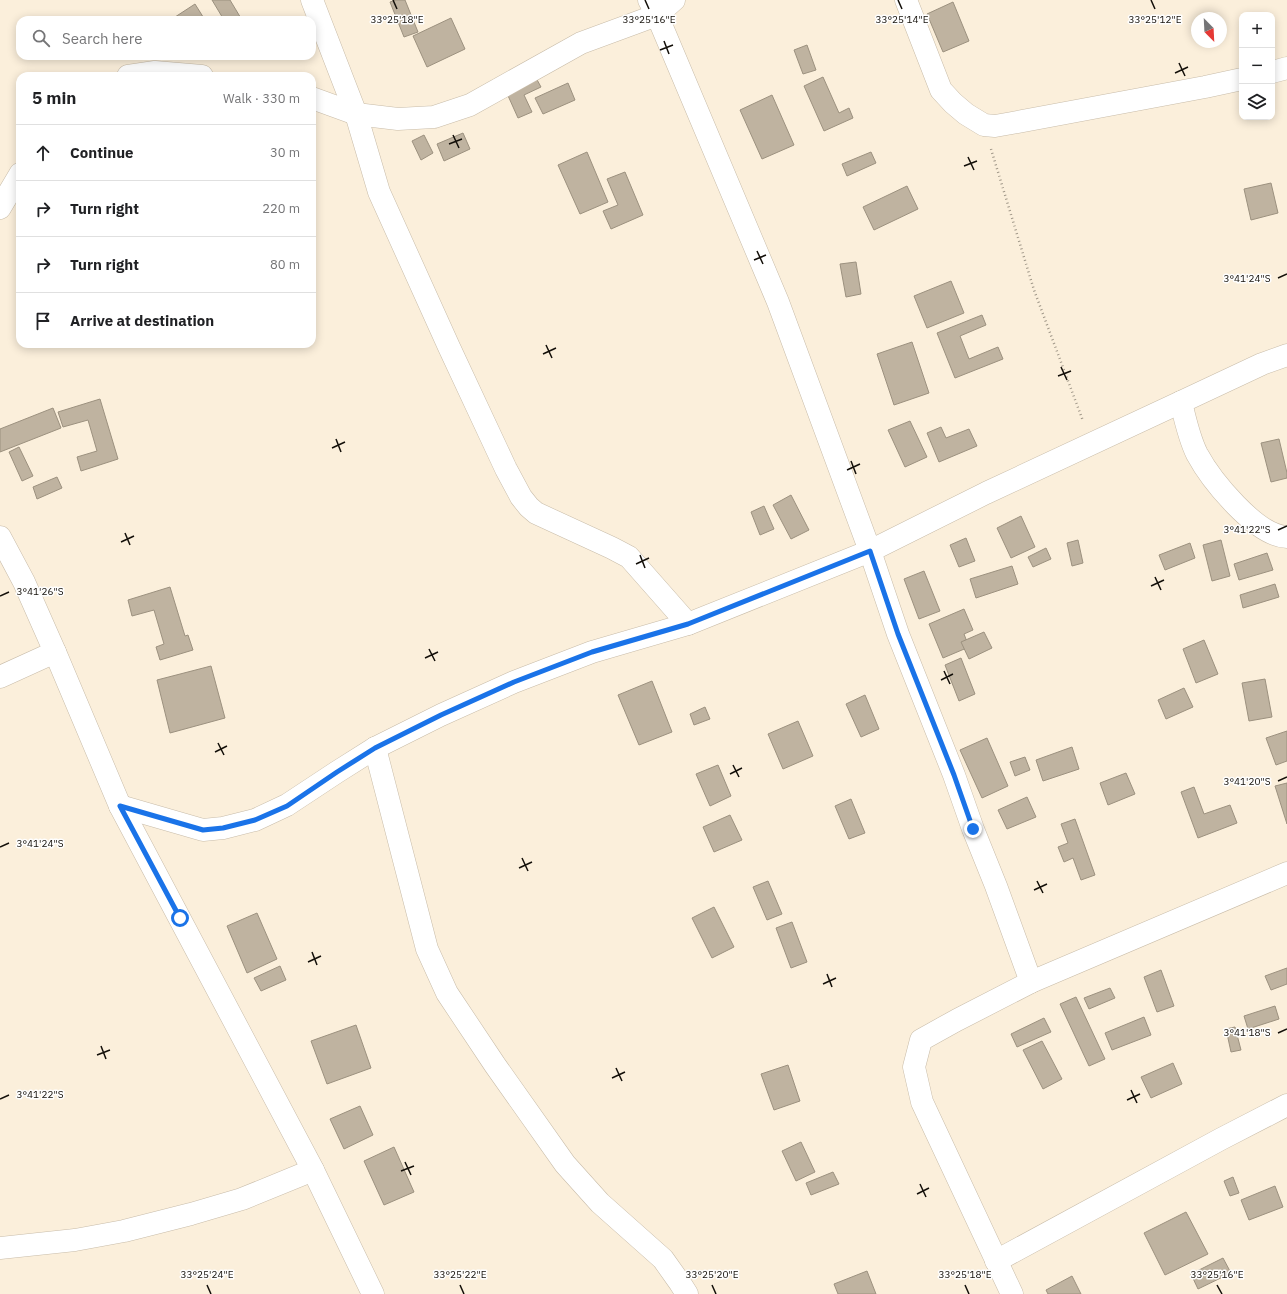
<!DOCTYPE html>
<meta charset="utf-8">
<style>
:root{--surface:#fff;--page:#f2f2f2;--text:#202124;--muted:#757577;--line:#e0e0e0}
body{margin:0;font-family:"IBM Plex Sans",sans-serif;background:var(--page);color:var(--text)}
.controls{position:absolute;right:12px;top:12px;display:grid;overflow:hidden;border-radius:8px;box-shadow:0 2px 10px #0003}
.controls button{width:36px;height:36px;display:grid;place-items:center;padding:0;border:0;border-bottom:1px solid var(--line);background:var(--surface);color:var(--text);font:20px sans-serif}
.compass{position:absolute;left:1191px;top:12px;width:36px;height:36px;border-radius:50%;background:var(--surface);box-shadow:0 2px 10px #0003;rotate:156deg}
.stop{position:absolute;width:12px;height:12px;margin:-9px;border:3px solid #1a73e8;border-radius:50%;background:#fff}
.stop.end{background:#1a73e8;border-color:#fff;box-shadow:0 1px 4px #0008}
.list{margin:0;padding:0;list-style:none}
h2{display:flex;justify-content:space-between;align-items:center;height:52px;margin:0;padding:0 16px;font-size:17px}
h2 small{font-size:13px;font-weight:400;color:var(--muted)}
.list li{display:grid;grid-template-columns:26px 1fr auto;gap:12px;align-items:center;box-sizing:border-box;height:56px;padding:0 16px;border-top:1px solid var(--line)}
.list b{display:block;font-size:15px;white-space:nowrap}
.list em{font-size:13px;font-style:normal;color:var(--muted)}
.icon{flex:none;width:22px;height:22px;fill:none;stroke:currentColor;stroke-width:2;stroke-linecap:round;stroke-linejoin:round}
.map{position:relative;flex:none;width:1287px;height:1294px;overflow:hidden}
.search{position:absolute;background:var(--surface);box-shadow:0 2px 10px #0003;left:16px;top:16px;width:300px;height:44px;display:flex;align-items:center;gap:10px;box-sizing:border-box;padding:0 14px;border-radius:12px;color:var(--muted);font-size:15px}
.panel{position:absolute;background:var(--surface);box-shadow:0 2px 10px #0003;left:16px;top:72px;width:300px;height:276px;border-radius:12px}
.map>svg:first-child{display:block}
.building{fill:#bfb3a0;stroke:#9c917f}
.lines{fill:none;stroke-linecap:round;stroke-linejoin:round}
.minor-casing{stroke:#c8bca9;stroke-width:23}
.path{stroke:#a19889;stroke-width:2.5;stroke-dasharray:1 3;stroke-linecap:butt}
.minor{stroke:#fff;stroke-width:22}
.route{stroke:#1a73e8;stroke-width:5}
.ticks{fill:none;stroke:#130f09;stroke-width:1.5}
.ticks-label{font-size:10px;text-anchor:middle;fill:#130f09;stroke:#fefefe;stroke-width:3;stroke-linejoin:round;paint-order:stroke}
</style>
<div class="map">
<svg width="1287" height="1294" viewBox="0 0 1287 1294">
<rect width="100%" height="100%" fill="#fbefdb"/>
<g class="building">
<path d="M212,0H230L242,20H224Z"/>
<path d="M396,0H405L418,32L404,37L390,2Z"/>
<path d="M953,2L969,41L943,52L927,14Z"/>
<path d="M195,4L205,20H173L172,19Z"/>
<path d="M451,18L465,49L427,67L413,36Z"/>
<path d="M807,45L816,70L803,74L794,50Z"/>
<path d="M535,76L541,87L524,95L532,112L518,118L505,89Z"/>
<path d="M823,77L839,113L849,108L853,118L824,131L804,86Z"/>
<path d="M568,83L575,100L543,114L535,98Z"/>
<path d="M772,95L794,145L762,159L740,110Z"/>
<path d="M463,133L470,149L444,161L437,144Z"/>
<path d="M424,135L433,153L421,160L412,141Z"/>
<path d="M587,152L608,202L580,214L558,165Z"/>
<path d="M871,152L876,163L847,176L842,164Z"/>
<path d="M625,172L643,215L611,229L603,211L618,205L607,179Z"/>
<path d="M1271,183L1278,213L1251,220L1244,189Z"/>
<path d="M907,186L918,209L874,230L863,207Z"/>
<path d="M856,262L861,294L846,297L840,264Z"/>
<path d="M951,281L964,313L927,328L914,296Z"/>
<path d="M982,315L986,325L960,336L969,359L998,347L1003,359L955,378L937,333Z"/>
<path d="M912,342L929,393L894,405L877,354Z"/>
<path d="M100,399L118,459L81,471L77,457L97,451L88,420L63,427L58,412Z"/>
<path d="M53,408L61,428L0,452V429Z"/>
<path d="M910,421L927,457L905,467L888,430Z"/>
<path d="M941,427L946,438L969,429L977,446L939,462L927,433Z"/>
<path d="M1279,439L1287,473V478L1271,482L1261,443Z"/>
<path d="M19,447L33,476L22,481L9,452Z"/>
<path d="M57,477L62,488L37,499L33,487Z"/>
<path d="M791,495L809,530L791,539L773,505Z"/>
<path d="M764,506L774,529L760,535L751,512Z"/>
<path d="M1021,516L1035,547L1011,558L997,528Z"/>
<path d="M966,538L975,561L959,567L950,545Z"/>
<path d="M1078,540L1083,563L1072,566L1067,543Z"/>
<path d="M1221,540L1230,576L1212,581L1203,545Z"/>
<path d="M1190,543L1195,558L1165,570L1159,555Z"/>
<path d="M1046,548L1051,559L1033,567L1028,557Z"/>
<path d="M1267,553L1273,570L1239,580L1234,564Z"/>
<path d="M1012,566L1018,584L976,598L970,579Z"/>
<path d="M924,571L940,611L919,619L904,579Z"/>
<path d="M1275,584L1279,597L1243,608L1240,595Z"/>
<path d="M170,587L185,636L188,635L193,650L160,660L156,647L164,644L154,610L132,616L128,600Z"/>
<path d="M964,609L973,630L964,634L969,647L943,658L929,624Z"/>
<path d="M984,632L992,648L969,659L961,642Z"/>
<path d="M1204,640L1218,674L1196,683L1183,649Z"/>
<path d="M961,658L975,694L959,701L945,665Z"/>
<path d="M211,666L225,718L170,733L157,680Z"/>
<path d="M1265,679L1272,717L1249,721L1242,683Z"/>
<path d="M652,681L672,732L639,745L618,695Z"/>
<path d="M1184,688L1193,707L1166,719L1158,700Z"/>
<path d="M865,695L879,729L861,737L846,704Z"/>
<path d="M705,707L710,719L694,725L690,714Z"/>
<path d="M798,721L813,756L783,769L768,734Z"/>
<path d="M1287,731V761L1276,765L1266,738Z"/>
<path d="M987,738L1008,786L982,798L960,750Z"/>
<path d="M1072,747L1079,769L1043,781L1036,760Z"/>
<path d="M1025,757L1030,770L1015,776L1010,762Z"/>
<path d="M718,765L731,796L710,806L696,774Z"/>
<path d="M1126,773L1135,794L1108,805L1100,783Z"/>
<path d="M1287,783V824L1275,786Z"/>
<path d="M1194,787L1204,814L1230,805L1237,823L1198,838L1181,792Z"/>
<path d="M1027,797L1036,817L1007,829L998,810Z"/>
<path d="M851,799L865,833L849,839L835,806Z"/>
<path d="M730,815L742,840L714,852L703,827Z"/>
<path d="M1075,819L1095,875L1081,880L1073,858L1064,862L1058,847L1068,843L1061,824Z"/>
<path d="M768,881L782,914L767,920L753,887Z"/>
<path d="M714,907L734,947L712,958L692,918Z"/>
<path d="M257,913L277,959L247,973L227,926Z"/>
<path d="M792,922L807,962L791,968L776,928Z"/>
<path d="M280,966L286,980L261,991L254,978Z"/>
<path d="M1287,968V984L1271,990L1265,976Z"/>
<path d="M1161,970L1174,1006L1157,1012L1144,977Z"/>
<path d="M1110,988L1115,998L1089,1009L1084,998Z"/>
<path d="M1076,997L1105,1059L1089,1066L1060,1004Z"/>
<path d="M1275,1006L1279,1019L1248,1029L1244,1016Z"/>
<path d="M1144,1017L1151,1035L1112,1050L1105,1033Z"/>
<path d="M1044,1018L1051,1032L1017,1047L1011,1034Z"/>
<path d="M356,1025L371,1068L327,1084L311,1041Z"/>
<path d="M1235,1027L1241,1050L1231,1052L1226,1029Z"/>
<path d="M1042,1041L1062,1079L1043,1089L1023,1050Z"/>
<path d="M1173,1063L1182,1084L1151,1098L1141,1077Z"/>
<path d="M788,1065L800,1101L774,1110L761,1074Z"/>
<path d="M360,1106L373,1135L344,1149L330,1119Z"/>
<path d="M801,1142L815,1172L796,1181L782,1151Z"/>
<path d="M394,1147L414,1192L384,1205L364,1161Z"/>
<path d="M833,1172L839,1184L811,1195L806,1183Z"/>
<path d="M1233,1177L1239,1193L1230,1196L1224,1181Z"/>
<path d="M1275,1186L1283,1207L1249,1220L1241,1200Z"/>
<path d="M1186,1212L1208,1254L1165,1275L1144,1233Z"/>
<path d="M1223,1258L1231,1273L1198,1289L1191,1274Z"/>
<path d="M867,1271L876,1294H838L834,1284Z"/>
<path d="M1072,1276L1081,1294H1048L1046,1290Z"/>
</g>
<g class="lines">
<g class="minor-casing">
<g id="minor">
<path d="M312,0L356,114L379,192L449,347L506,469L521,497L529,507L536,513L612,548L629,557L688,624"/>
<path d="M649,0L657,15L778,302L870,551L898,634L954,775L973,829L996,886L1031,982"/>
<path d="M906,0L941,90L953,103L966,114L984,125L995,126L1012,123L1205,87L1242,79"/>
<path d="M1272,72L1287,68"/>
<path d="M128,76L155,72L202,76"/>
<path d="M312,98L356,114L398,119L434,117L470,105L581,43L657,15L674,0"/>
<path d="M0,208L20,174"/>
<path d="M1181,402C1185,419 1189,438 1197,454C1211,480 1256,536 1287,537"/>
<path d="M0,537L24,582L55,652L120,806L313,1170L373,1294"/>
<path d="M0,677L55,652"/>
<path d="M375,748L427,949L447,993L495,1065L565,1164L600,1203L663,1259L680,1283L687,1294"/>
<path d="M120,806L203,830L223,828L255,820L287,805L337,772L375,748L441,715L514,682L592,652L688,624L870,551L986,493L1181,402L1262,364L1287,355"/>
<path d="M0,1248L75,1240L124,1231L191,1214L242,1199L313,1170"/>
<path d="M996,1261L1221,1139L1287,1105"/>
<path d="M1012,1294L922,1102L914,1067L921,1040L957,1020L1031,982L1287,873"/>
</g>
</g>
<path class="path" d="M991,149L1034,290L1083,421"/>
<use href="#minor" class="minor"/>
</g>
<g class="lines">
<path class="route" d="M180,918L120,806L203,830L223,828L255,820L287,806L337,772L375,748L441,715L514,682L592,652L688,624L870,551L898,634L954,775L973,829"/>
</g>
<path class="ticks" d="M393,0L397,9M645,0L649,9M898,0L902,9M1151,0L1155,9M664,41L669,54M660,50L673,45M1179,63L1185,76M1175,73L1188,67M453,135L459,148M449,144L462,139M968,157L974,170M964,166L977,161M757,251L763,264M754,260L766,255M1278,278L1287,274M546,345L552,358M543,354L556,348M1061,367L1067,380M1058,376L1071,371M336,439L341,452M332,448L345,442M851,461L856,474M847,470L860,464M1278,530L1287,526M125,533L130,545M121,542L134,536M640,555L645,568M636,564L649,558M1155,577L1161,590M1151,586L1164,580M0,596L9,592M429,649L435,661M425,658L438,652M944,671L950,684M941,680L953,674M218,743L224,755M215,752L227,746M733,765L739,777M730,774L742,768M1278,781L1287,777M0,847L9,843M522,858L528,871M519,868L532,862M1037,881L1043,893M1034,890L1047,884M312,952L317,965M308,962L321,956M827,974L832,987M823,984L836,978M1278,1033L1287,1029M101,1046L106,1059M97,1055L110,1050M616,1068L622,1081M612,1078L625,1072M1131,1090L1137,1103M0,1099L9,1095M1127,1100L1140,1094M405,1162L411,1175M401,1171L414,1166M920,1184L926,1197M917,1194L929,1188M207,1285L211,1294M460,1285L464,1294M712,1285L716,1294M965,1285L969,1294M1217,1285L1222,1294"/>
<g class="ticks-label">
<text x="397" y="23">33°25'18"E</text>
<text x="649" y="23">33°25'16"E</text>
<text x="902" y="23">33°25'14"E</text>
<text x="1155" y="23">33°25'12"E</text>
<text x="1247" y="282">3°41'24"S</text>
<text x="1247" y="533">3°41'22"S</text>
<text x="40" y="595">3°41'26"S</text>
<text x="1247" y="785">3°41'20"S</text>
<text x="40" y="847">3°41'24"S</text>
<text x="1247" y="1036">3°41'18"S</text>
<text x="40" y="1098">3°41'22"S</text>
<text x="207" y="1278">33°25'24"E</text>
<text x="460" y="1278">33°25'22"E</text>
<text x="712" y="1278">33°25'20"E</text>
<text x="965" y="1278">33°25'18"E</text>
<text x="1217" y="1278">33°25'16"E</text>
</g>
</svg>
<div class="controls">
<button>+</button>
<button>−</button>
<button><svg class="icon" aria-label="layers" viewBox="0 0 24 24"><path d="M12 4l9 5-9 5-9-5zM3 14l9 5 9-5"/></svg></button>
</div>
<svg class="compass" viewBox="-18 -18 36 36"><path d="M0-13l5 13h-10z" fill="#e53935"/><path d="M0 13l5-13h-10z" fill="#757577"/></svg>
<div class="stop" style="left:180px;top:918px"></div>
<div class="stop end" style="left:973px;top:829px"></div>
<div class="search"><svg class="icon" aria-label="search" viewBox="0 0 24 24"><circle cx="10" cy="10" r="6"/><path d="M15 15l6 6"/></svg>Search here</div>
<section class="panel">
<h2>5 min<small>Walk · 330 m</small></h2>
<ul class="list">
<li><svg class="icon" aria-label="ahead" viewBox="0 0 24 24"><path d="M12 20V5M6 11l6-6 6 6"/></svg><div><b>Continue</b></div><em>30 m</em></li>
<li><svg class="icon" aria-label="right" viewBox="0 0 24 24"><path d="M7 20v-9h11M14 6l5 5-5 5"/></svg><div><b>Turn right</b></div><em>220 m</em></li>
<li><svg class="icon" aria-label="right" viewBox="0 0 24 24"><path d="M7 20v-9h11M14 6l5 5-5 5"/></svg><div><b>Turn right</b></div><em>80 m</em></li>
<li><svg class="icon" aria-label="arrive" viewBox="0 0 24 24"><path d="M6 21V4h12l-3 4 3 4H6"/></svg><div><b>Arrive at destination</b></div></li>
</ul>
</section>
</div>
